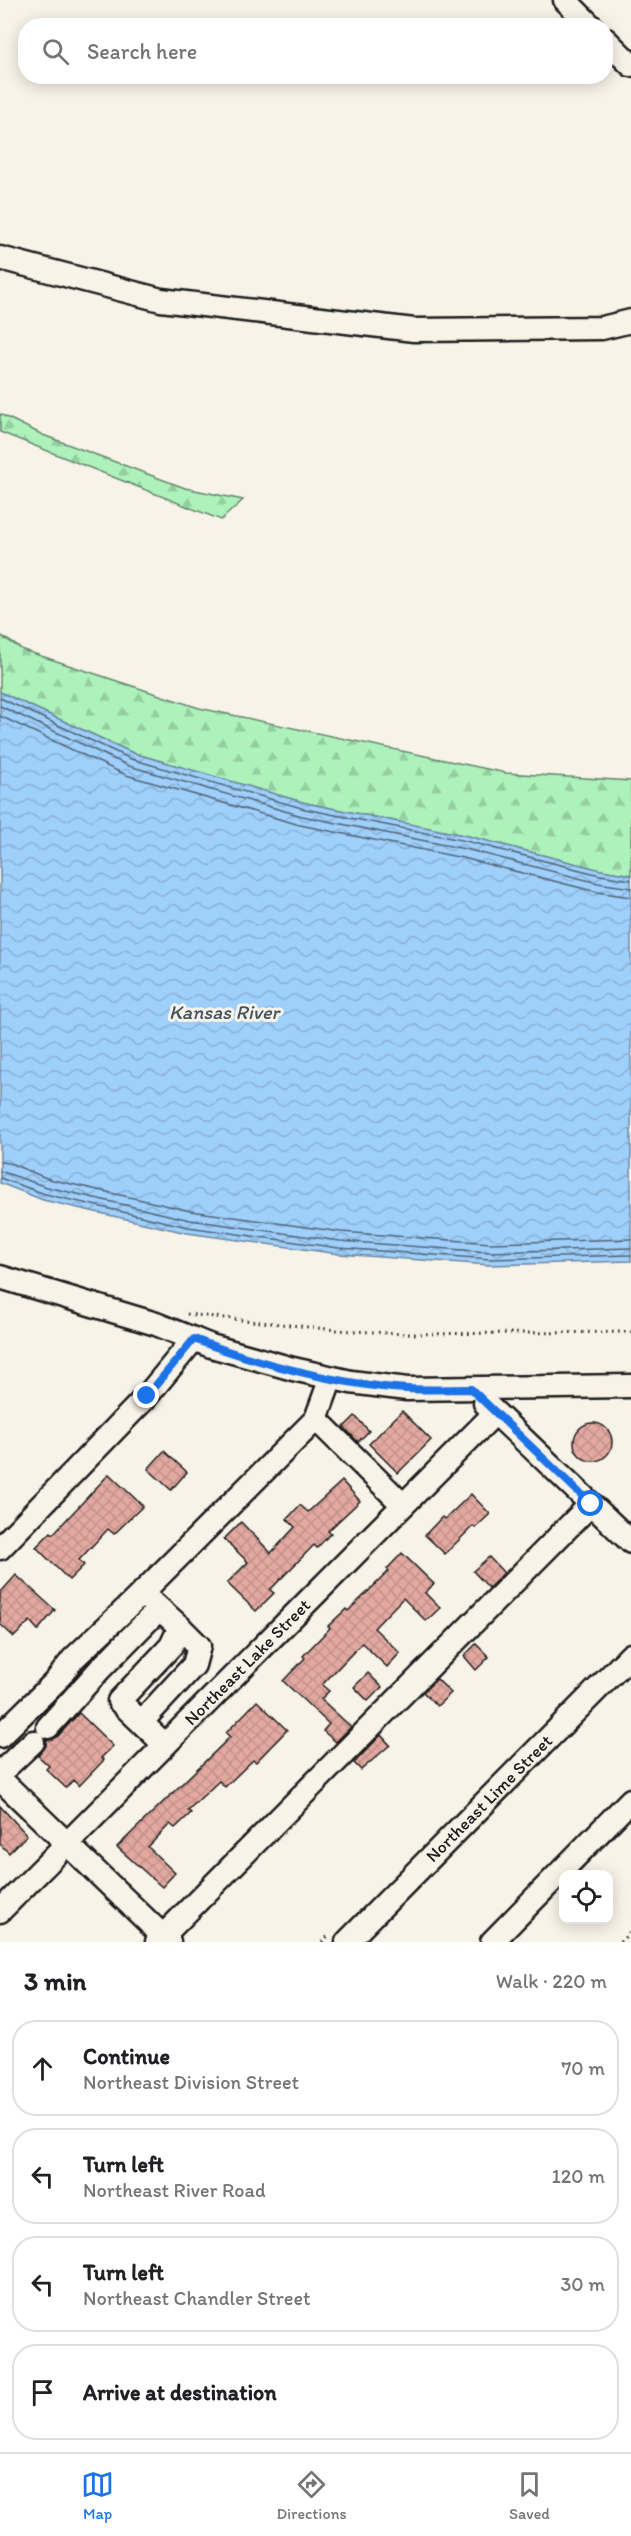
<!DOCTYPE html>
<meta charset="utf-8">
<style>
:root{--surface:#fff;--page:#f2f2f2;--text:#202124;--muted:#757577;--line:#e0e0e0;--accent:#1a73e8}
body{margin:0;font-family:Itim,sans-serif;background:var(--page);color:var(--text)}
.controls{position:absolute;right:18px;bottom:18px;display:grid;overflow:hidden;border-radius:12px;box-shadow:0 3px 15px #0003}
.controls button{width:54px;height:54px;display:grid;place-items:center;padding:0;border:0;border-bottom:2px solid var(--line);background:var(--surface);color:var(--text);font:30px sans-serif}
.stop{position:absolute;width:18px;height:18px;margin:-14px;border:4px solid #1a73e8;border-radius:50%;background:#fff}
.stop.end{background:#1a73e8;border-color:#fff;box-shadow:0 2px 6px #0008}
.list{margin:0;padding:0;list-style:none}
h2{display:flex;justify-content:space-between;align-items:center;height:78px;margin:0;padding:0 24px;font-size:26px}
h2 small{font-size:20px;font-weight:400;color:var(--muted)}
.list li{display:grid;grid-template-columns:39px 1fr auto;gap:18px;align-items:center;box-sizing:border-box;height:96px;margin:0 12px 12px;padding:0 12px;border:2px solid var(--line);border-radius:24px}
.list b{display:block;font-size:22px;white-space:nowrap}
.list p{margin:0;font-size:20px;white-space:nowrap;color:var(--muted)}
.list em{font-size:20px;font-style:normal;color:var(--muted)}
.icon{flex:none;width:33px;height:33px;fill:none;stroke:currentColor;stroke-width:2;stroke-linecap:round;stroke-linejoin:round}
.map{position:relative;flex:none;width:631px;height:1942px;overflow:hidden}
.search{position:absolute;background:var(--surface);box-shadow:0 3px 15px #0003;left:18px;right:18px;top:18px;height:66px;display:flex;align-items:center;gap:15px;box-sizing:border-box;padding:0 21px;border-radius:24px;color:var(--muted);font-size:22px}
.sheet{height:510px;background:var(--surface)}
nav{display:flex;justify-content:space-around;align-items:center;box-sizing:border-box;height:84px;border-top:2px solid var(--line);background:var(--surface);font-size:16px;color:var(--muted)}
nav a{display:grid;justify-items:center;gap:3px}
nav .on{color:var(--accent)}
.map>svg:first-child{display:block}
.forest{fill:url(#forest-firs);stroke:#64866c;stroke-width:1.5}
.water{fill:url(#water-waves);stroke:#6b87a2;stroke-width:1.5}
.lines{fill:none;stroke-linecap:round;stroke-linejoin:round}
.shore{stroke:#506475;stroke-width:1.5}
.building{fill:url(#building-cross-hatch);stroke:#1c1c1c;stroke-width:1.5}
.minor-casing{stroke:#1c1c1c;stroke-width:27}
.path{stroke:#1c1c1c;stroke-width:3;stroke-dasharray:1.5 4.5;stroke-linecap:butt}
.minor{stroke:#f7f3e8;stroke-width:22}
.route{stroke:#1a73e8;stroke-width:8}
.labels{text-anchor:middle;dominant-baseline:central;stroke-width:6;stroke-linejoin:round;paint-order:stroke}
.street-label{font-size:18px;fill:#1c1c1c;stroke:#f7f3e8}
.water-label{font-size:20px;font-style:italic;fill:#43525f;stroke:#f7f3e8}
</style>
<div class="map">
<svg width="631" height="1942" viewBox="0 0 631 1942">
<defs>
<pattern id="forest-firs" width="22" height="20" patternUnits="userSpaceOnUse" patternTransform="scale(1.5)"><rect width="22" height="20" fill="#adf1bb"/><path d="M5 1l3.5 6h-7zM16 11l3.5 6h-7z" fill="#94cea0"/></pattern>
<pattern id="water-waves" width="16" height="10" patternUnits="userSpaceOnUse" patternTransform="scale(1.5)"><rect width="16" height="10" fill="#9fcffb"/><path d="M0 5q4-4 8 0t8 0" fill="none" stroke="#88b1d7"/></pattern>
<pattern id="building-cross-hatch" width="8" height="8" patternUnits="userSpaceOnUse" patternTransform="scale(1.5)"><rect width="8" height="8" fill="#e3a9a1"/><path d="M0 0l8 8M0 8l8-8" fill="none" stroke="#c2918a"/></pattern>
</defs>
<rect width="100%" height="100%" fill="#f7f3e8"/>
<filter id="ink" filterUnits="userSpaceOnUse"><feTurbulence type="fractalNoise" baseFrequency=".0167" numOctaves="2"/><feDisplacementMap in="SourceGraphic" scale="12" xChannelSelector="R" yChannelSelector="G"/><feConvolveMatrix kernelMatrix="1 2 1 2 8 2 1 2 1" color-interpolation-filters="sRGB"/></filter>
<g filter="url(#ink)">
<g class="forest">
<path d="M0,414L43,435L185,488L243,500L221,520L0,432Z"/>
<path d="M0,635L23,650L199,708L506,773L631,781V875L601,870L468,836L306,803L133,753L0,692Z"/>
</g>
<path class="water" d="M0,692L133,753L306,803L468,836L601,870L631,875V1261L490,1265L339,1254L187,1233L43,1200L0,1183Z"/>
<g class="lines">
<g class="shore">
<path d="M0,698L131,759L305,809L466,841L600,875L631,880"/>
<path d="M0,706L129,766L302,816L465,849L598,883L631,888"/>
<path d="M0,716L126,775L300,825L463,858L597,892L631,897"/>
<path d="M0,1162L9,1163L49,1179L191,1211L341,1232L491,1243L631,1239"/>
<path d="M0,1171L47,1187L190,1220L340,1241L490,1252L631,1248"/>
<path d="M0,1178L45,1194L188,1227L339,1248L490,1259L631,1255"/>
</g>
</g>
<g class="building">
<path d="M402,1411L431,1440L398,1473L369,1444Z"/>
<path d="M355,1416L369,1431L358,1442L344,1427Z"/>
<circle cx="593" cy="1442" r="19"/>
<path d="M164,1451L187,1472L171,1490L148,1469Z"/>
<path d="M109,1474L143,1506L114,1534L108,1529L79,1560L84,1565L69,1580L36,1547L51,1532L53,1534Z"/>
<path d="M342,1481L360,1501L328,1531L331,1533L317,1548L314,1545L270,1590L274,1593L256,1611L227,1583L248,1562L224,1539L241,1522L271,1553L295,1527L287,1519L300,1505L308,1512Z"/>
<path d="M471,1494L490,1514L475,1528L473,1526L445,1554L425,1535L442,1517L445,1519Z"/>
<path d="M402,1553L434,1584L425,1593L440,1608L426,1621L403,1598L374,1628L400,1653L387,1667L362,1643L322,1685L329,1691L321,1699L351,1727L336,1742L323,1731L329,1724L283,1681L305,1658L303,1656L330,1628L328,1626L346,1609L348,1611L389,1571L387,1569Z"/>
<path d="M489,1557L504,1573L489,1588L473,1571Z"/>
<path d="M16,1575L55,1610L38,1630L30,1621L14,1637L0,1624V1593Z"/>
<path d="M476,1644L489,1657L476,1670L464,1656Z"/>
<path d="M368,1673L382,1687L368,1701L354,1687Z"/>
<path d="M437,1679L451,1693L437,1706L423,1692Z"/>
<path d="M257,1701L287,1730L256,1762L253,1760L225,1787L219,1781L188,1810L191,1813L175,1828L170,1824L148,1847L175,1873L162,1887L117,1847L230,1737L226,1733Z"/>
<path d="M79,1713L113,1746L101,1758L104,1760L79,1786L73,1780L66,1788L46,1769L49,1766L38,1756L46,1746V1740L58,1736Z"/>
<path d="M381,1735L390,1745L361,1770L354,1763Z"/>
<path d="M0,1806L27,1835L9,1853L0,1844Z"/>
</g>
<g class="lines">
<g class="minor-casing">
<g id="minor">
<path d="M565,0L591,26"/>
<path d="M606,40L631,65"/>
<path d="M0,258L161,300L414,330L602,328L631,321"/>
<path d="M0,1277L156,1324L211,1346L293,1369L351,1382L407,1389L631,1386"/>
<path d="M485,1403L631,1542"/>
<path d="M316,1419L403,1505"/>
<path d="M0,1548L147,1396L194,1339"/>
<path d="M142,1593L180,1627L171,1646L119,1701L165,1745"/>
<path d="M145,1726L146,1717L194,1665L199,1646L180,1627"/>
<path d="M48,1727L100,1669L158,1610"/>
<path d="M0,1736L56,1681L73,1659L134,1601L316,1419L331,1378"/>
<path d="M0,1773L33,1742"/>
<path d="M0,1779L169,1942"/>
<path id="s1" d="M0,1911L495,1413"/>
<path d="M157,1942L591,1504"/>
<path id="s2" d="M347,1942L631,1655"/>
<path d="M492,1942L631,1800"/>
</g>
</g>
<g class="path">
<path d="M187,1314L337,1330L407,1334L631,1332"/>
<path d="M322,1942L329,1935"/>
<path d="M620,1942L631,1931"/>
</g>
<use href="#minor" class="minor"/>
</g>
</g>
<g class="lines" filter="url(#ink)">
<path class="route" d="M147,1396L194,1339C256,1363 340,1385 407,1389C428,1390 450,1389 471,1389L591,1504"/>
</g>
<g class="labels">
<g class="street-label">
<text stroke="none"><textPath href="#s1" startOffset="351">Northeast Lake Street</textPath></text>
<text stroke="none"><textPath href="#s2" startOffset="202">Northeast Lime Street</textPath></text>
</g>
<g class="water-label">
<text x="224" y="1012">Kansas River</text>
</g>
</g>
</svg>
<div class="controls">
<button><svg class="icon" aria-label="locate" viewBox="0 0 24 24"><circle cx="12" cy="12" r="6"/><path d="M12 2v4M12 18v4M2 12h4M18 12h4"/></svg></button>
</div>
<div class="stop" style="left:591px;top:1504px"></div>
<div class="stop end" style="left:147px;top:1396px"></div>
<div class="search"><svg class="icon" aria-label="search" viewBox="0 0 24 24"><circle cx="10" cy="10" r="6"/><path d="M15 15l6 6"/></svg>Search here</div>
</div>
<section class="sheet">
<h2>3 min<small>Walk · 220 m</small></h2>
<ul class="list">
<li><svg class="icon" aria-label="ahead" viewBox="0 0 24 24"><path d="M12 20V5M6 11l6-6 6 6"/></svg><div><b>Continue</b><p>Northeast Division Street</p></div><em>70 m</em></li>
<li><svg class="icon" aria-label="left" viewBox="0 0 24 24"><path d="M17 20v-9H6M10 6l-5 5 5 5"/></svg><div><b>Turn left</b><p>Northeast River Road</p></div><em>120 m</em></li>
<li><svg class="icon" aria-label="left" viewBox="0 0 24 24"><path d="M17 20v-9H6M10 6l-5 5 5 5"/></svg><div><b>Turn left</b><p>Northeast Chandler Street</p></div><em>30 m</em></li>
<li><svg class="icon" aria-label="arrive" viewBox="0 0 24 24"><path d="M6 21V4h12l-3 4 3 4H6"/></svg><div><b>Arrive at destination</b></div></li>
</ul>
</section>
<nav>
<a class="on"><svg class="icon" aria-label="map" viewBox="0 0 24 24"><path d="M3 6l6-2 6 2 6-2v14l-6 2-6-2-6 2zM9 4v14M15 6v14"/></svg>Map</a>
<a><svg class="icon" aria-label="directions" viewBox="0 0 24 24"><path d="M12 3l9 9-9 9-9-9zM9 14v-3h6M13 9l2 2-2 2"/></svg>Directions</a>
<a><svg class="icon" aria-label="saved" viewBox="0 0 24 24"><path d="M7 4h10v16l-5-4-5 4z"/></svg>Saved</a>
</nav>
